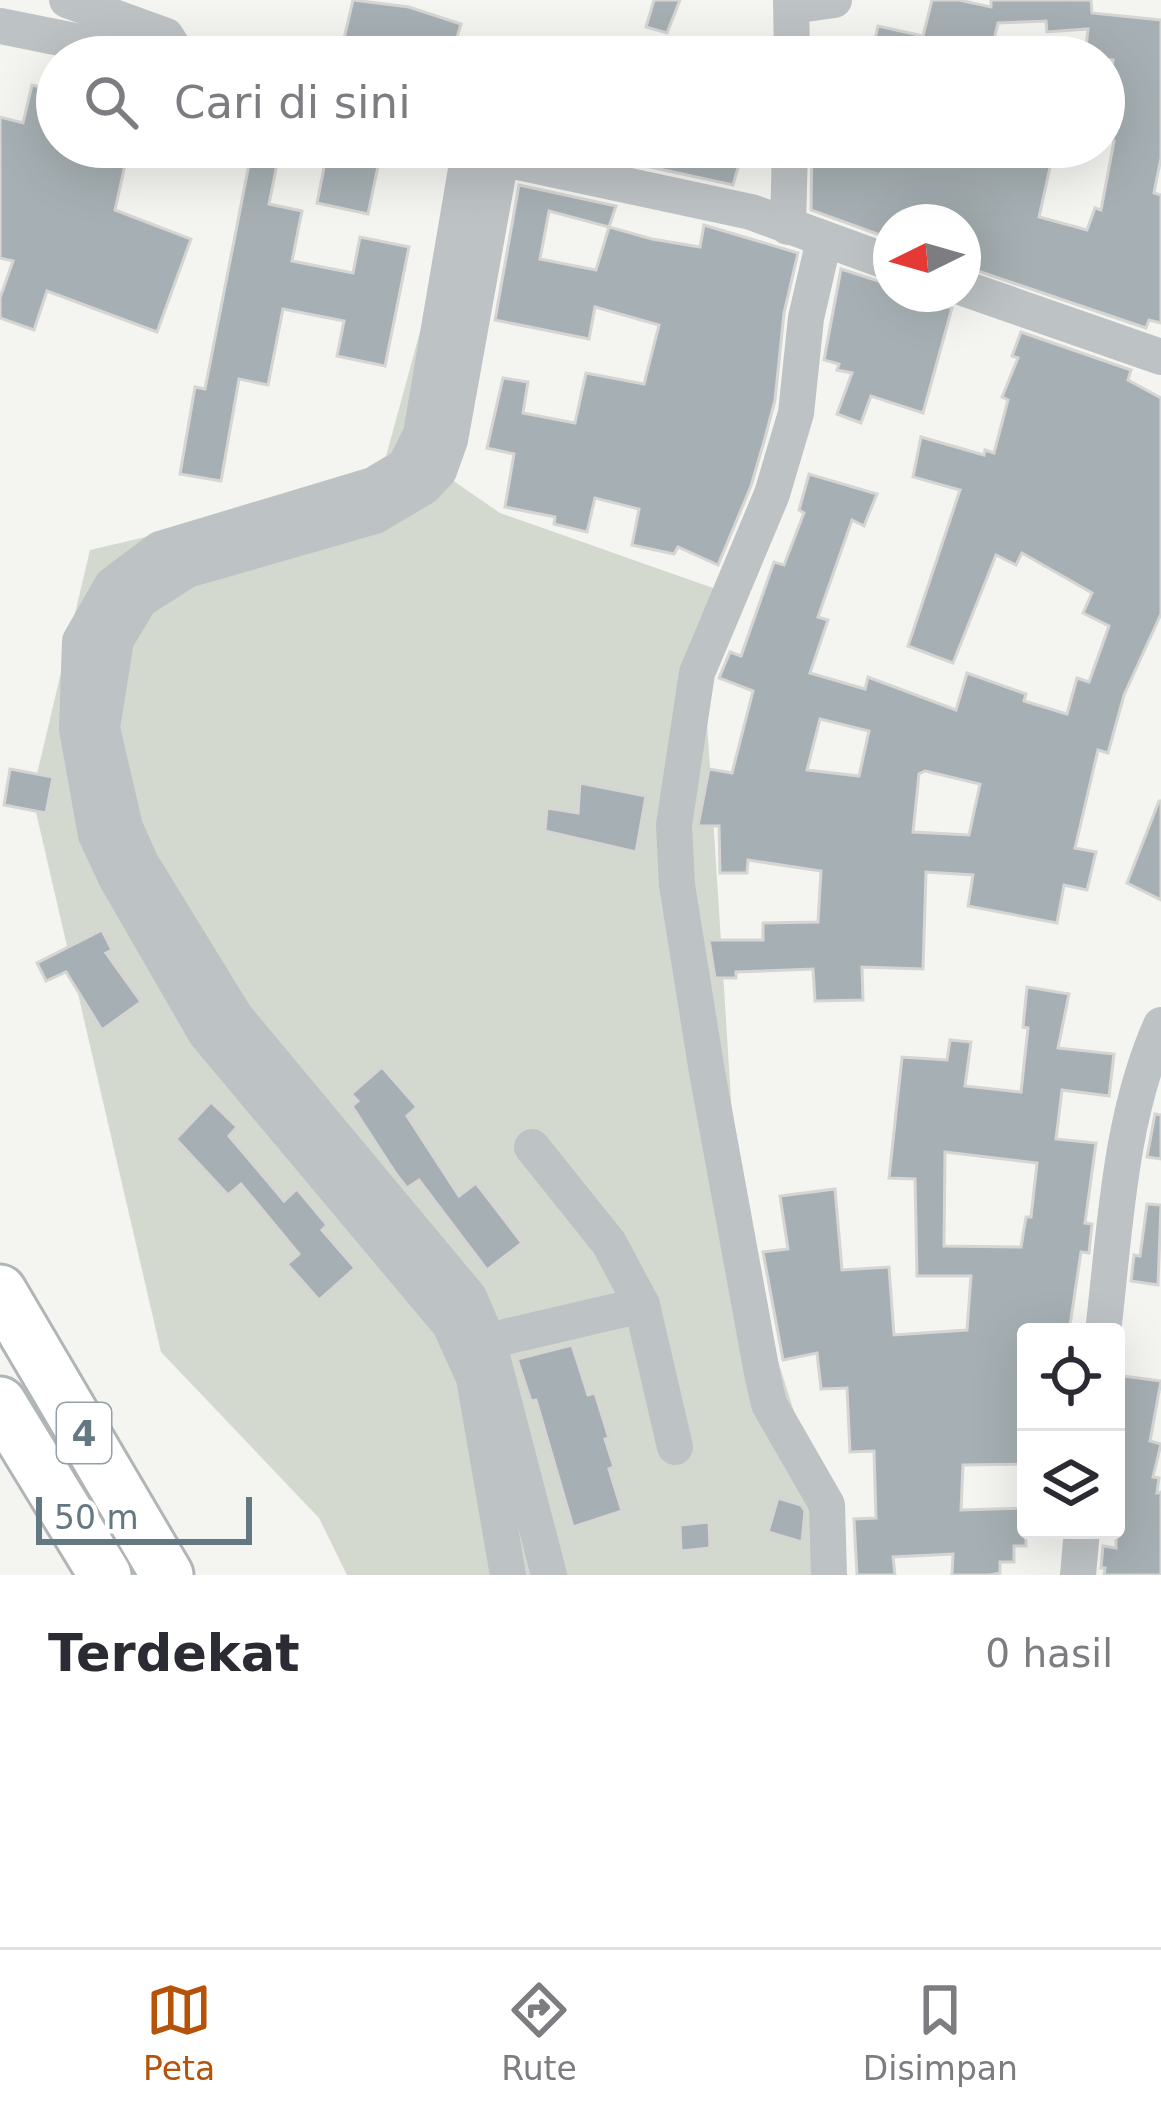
<!DOCTYPE html>
<html lang="id">
<style>
:root{--surface:#fff;--page:#f2f2f3;--text:#2b2b33;--muted:#7c7c81;--line:#e1e1e2;--accent:#b45309}
body{margin:0;font-family:"DejaVu Sans",sans-serif;background:var(--page);color:var(--text)}
.controls{position:absolute;right:36px;bottom:36px;display:grid;overflow:hidden;border-radius:12px;box-shadow:0 12px 48px #0002}
.controls button{width:108px;height:108px;display:grid;place-items:center;padding:0;border:0;border-bottom:3px solid var(--line);background:var(--surface);color:var(--text);font:60px sans-serif}
.compass{position:absolute;left:873px;top:204px;width:108px;height:108px;border-radius:50%;background:var(--surface);box-shadow:0 12px 48px #0002;rotate:265deg}
.scale{position:absolute;left:36px;bottom:30px;width:216px;box-sizing:border-box;padding-left:12px;border:6px solid #647881;border-top:0;font-size:33px;line-height:42px;white-space:nowrap;color:#647881;-webkit-text-stroke:9px #fff;paint-order:stroke}
.list{margin:0;padding:0;list-style:none}
h2{display:flex;justify-content:space-between;align-items:center;height:156px;margin:0;padding:0 48px;font-size:51px}
h2 small{font-size:39px;font-weight:400;color:var(--muted)}
.icon{flex:none;width:66px;height:66px;fill:none;stroke:currentColor;stroke-width:2;stroke-linecap:round;stroke-linejoin:round}
.map{position:relative;flex:none;width:1161px;height:1575px;overflow:hidden}
.search{position:absolute;background:var(--surface);box-shadow:0 12px 48px #0002;left:36px;right:36px;top:36px;height:132px;display:flex;align-items:center;gap:30px;box-sizing:border-box;padding:0 42px;border-radius:66px;color:var(--muted);font-size:45px}
.sheet{height:372px;background:var(--surface)}
nav{display:flex;justify-content:space-around;align-items:center;box-sizing:border-box;height:168px;border-top:3px solid var(--line);background:var(--surface);font-size:33px;color:var(--muted)}
nav a{display:grid;justify-items:center;gap:6px}
nav .on{color:var(--accent)}
.map>svg:first-child{display:block}
.green{fill:#d4d9cf}
.building{fill:#a6afb3;stroke:#d5d5d3;stroke-width:3;fill-rule:evenodd}
.lines{fill:none;stroke-linecap:round;stroke-linejoin:round}
.highway-casing{stroke:#b0b5b7;stroke-width:57}
.minor{stroke:#bdc2c4;stroke-width:36}
.highway{stroke:#fff;stroke-width:51}
.labels{text-anchor:middle;dominant-baseline:central;stroke-width:12;stroke-linejoin:round;paint-order:stroke}
.shield{fill:#fff;stroke:#92a0a7;stroke-width:3}
.shield-label{font-size:36px;font-weight:bold;fill:#647881}
</style>
<div class="map">
<svg width="1161" height="1575" viewBox="0 0 1161 1575">
<rect width="100%" height="100%" fill="#f4f4f0"/>
<path class="green" d="M469,152L439,471L500,513L730,594L703,659L740,1240L824,1507L823,1575H347L319,1518L161,1352L32,795L90,550L379,482Z"/>
<g class="building">
<path d="M353,0L409,7L461,24L451,57H402L343,43Z"/>
<path d="M654,0H680L667,33L646,27Z"/>
<path d="M932,0H959L991,7V0H1091L1092,13L1161,20V158L1154,193L1161,195V323L1149,320L1146,328L963,266V222H891V239L811,210L812,147H935L972,156L974,147H1022L1020,156L1051,163L1039,217L1087,230L1095,208L1101,210L1114,141L1104,140V107L1113,60L1085,57L1088,29L1047,32L1046,21L998,23L990,57H871L878,26L923,36Z"/>
<path d="M32,85L57,91V147H129L115,210L191,239L157,332L47,291L34,330L0,318V298L13,261L0,258V117L23,123Z"/>
<path d="M328,147H382L368,214L317,203Z"/>
<path d="M646,147H744L733,185L641,165Z"/>
<path d="M251,154L278,159L269,204L302,211L292,261L353,273L360,237L409,247L385,366L337,356L344,321L283,309L268,385L239,379L221,481L180,474L195,387L205,389Z"/>
<path d="M519,185L616,206L609,227L652,239L700,247L704,225L798,253L784,313L775,400L765,438L751,486L718,565L678,547L674,554L632,545L639,509L595,498L587,532L554,524L555,517L505,507L514,454L487,448L503,378L528,382L523,413L575,423L586,373L644,384L659,325L595,307L589,339L495,320ZM549,211L609,227L596,270L540,259Z"/>
<path d="M841,269L891,285V294L952,308L923,413L871,396L861,423L837,414L852,373L837,370L839,364L824,360Z"/>
<path d="M1021,332L1131,370L1128,380L1161,398V614L1124,695L1108,753L1098,750L1075,848L1096,852L1087,890L1064,885L1057,923L968,906L973,875L926,872L923,969L862,967L863,1000L815,1001L813,969L736,972V978H715L709,940H763V923L818,922L821,871L748,860L747,873H720L719,826H698L709,769L732,773L753,691L719,678L730,652L741,656L774,562L784,565L804,513L799,510L809,474L877,494L864,526L852,520L818,617L828,620L810,673L865,689L868,677L956,710L967,673L1026,694L1024,701L1067,714L1077,678L1089,682L1109,626L1083,613L1092,593L1022,553L1016,565L996,555L953,663L908,646L960,490L913,477L921,437L984,455L985,450L994,453L1008,400L1002,397L1018,358L1012,356ZM820,719L869,731L859,776L807,770ZM925,771L980,784L969,835L913,832L919,774Z"/>
<path d="M10,769L53,777L46,813L4,805Z"/>
<path d="M580,783L646,796L636,852L545,831L547,808L578,813Z"/>
<path d="M1159,801H1161V900L1127,883Z"/>
<path d="M102,930L112,950L106,953L141,1002L102,1030L66,972L46,981L37,963Z"/>
<path d="M1027,987L1069,994L1058,1048L1114,1054L1109,1096L1062,1090L1056,1139L1096,1143L1085,1223L1092,1224L1089,1253L1081,1252L1069,1332H1026V1464L963,1465L961,1510L1026,1508V1546H1014V1562H1000V1573L990,1575H952L953,1554L893,1557L895,1575H857L854,1519L876,1518L874,1451L850,1452L847,1388L821,1389L817,1353L783,1360L763,1252L788,1249L780,1196L835,1189L842,1270L889,1267L894,1335L967,1330L971,1276H917L915,1179L889,1178L902,1057L947,1060L950,1040L971,1042L965,1086L1021,1092L1028,1028L1023,1027ZM945,1152L1037,1163L1031,1217H1026L1021,1247L944,1246Z"/>
<path d="M382,1067L417,1107L407,1116L459,1196L476,1183L522,1243L487,1270L419,1180L407,1188L396,1174L352,1106L358,1101L351,1094Z"/>
<path d="M211,1102L237,1127L229,1136L284,1201L297,1189L327,1225L322,1230L355,1268L319,1300L287,1264L299,1254L241,1184L228,1195L176,1139Z"/>
<path d="M1155,1114L1161,1115V1159L1147,1157Z"/>
<path d="M1147,1204L1161,1205L1158,1285L1131,1281L1134,1255L1140,1256Z"/>
<path d="M572,1345L588,1395L595,1393L609,1438L605,1439L614,1467L609,1469L622,1511L573,1527L536,1400L531,1401L517,1359Z"/>
<path d="M1116,1375L1161,1381L1150,1441L1161,1444L1153,1477L1159,1478L1157,1493L1161,1492V1575H1104L1105,1568H1101L1103,1546L1116,1548Z"/>
<path d="M778,1498L801,1505L805,1511L802,1542L768,1532Z"/>
<path d="M709,1522L710,1548L681,1551L680,1525Z"/>
</g>
<g class="lines">
<g class="highway-casing">
<g id="highway">
<path d="M0,1291L167,1575"/>
<path d="M0,1403L105,1575"/>
</g>
</g>
<g class="minor">
<path d="M67,0L166,36L179,57"/>
<path d="M791,0L792,57"/>
<path d="M792,6L834,0"/>
<path d="M0,26L154,57"/>
<path d="M469,152L421,434L405,466L373,485L160,549L112,585L80,641L77,729L96,835L116,878L206,1034L450,1325L474,1378L508,1575"/>
<path d="M481,154L751,212L891,263"/>
<path d="M501,158L450,440L439,471L424,487L375,516L187,570L140,600L116,640L102,728L125,827L141,863L235,1016L469,1297L488,1341L549,1575"/>
<path d="M788,227L790,147"/>
<path d="M824,240L806,318L796,413L772,494L697,673L674,825L677,885L707,1072L762,1373L769,1404L827,1505L829,1575"/>
<path d="M963,288L1161,357"/>
<path d="M642,1305L675,1447"/>
<path d="M1103,1332C1115,1231 1119,1119 1161,1025"/>
<path d="M488,1341L642,1305L609,1243L532,1147"/>
<path d="M1078,1575L1082,1530"/>
</g>
<use href="#highway" class="highway"/>
</g>
<g class="labels">
<rect class="shield" x="57" y="1403" width="54" height="60" rx="9"/>
<g class="shield-label">
<text x="84" y="1433">4</text>
</g>
</g>
</svg>
<div class="controls">
<button><svg class="icon" aria-label="locate" viewBox="0 0 24 24"><circle cx="12" cy="12" r="6"/><path d="M12 2v4M12 18v4M2 12h4M18 12h4"/></svg></button>
<button><svg class="icon" aria-label="layers" viewBox="0 0 24 24"><path d="M12 4l9 5-9 5-9-5zM3 14l9 5 9-5"/></svg></button>
</div>
<svg class="compass" viewBox="-18 -18 36 36"><path d="M0-13l5 13h-10z" fill="#e53935"/><path d="M0 13l5-13h-10z" fill="#7c7c81"/></svg>
<div class="scale">50 m</div>
<div class="search"><svg class="icon" aria-label="search" viewBox="0 0 24 24"><circle cx="10" cy="10" r="6"/><path d="M15 15l6 6"/></svg>Cari di sini</div>
</div>
<section class="sheet">
<h2>Terdekat<small>0 hasil</small></h2>
<ul class="list">
</ul>
</section>
<nav>
<a class="on"><svg class="icon" aria-label="map" viewBox="0 0 24 24"><path d="M3 6l6-2 6 2 6-2v14l-6 2-6-2-6 2zM9 4v14M15 6v14"/></svg>Peta</a>
<a><svg class="icon" aria-label="directions" viewBox="0 0 24 24"><path d="M12 3l9 9-9 9-9-9zM9 14v-3h6M13 9l2 2-2 2"/></svg>Rute</a>
<a><svg class="icon" aria-label="saved" viewBox="0 0 24 24"><path d="M7 4h10v16l-5-4-5 4z"/></svg>Disimpan</a>
</nav>
